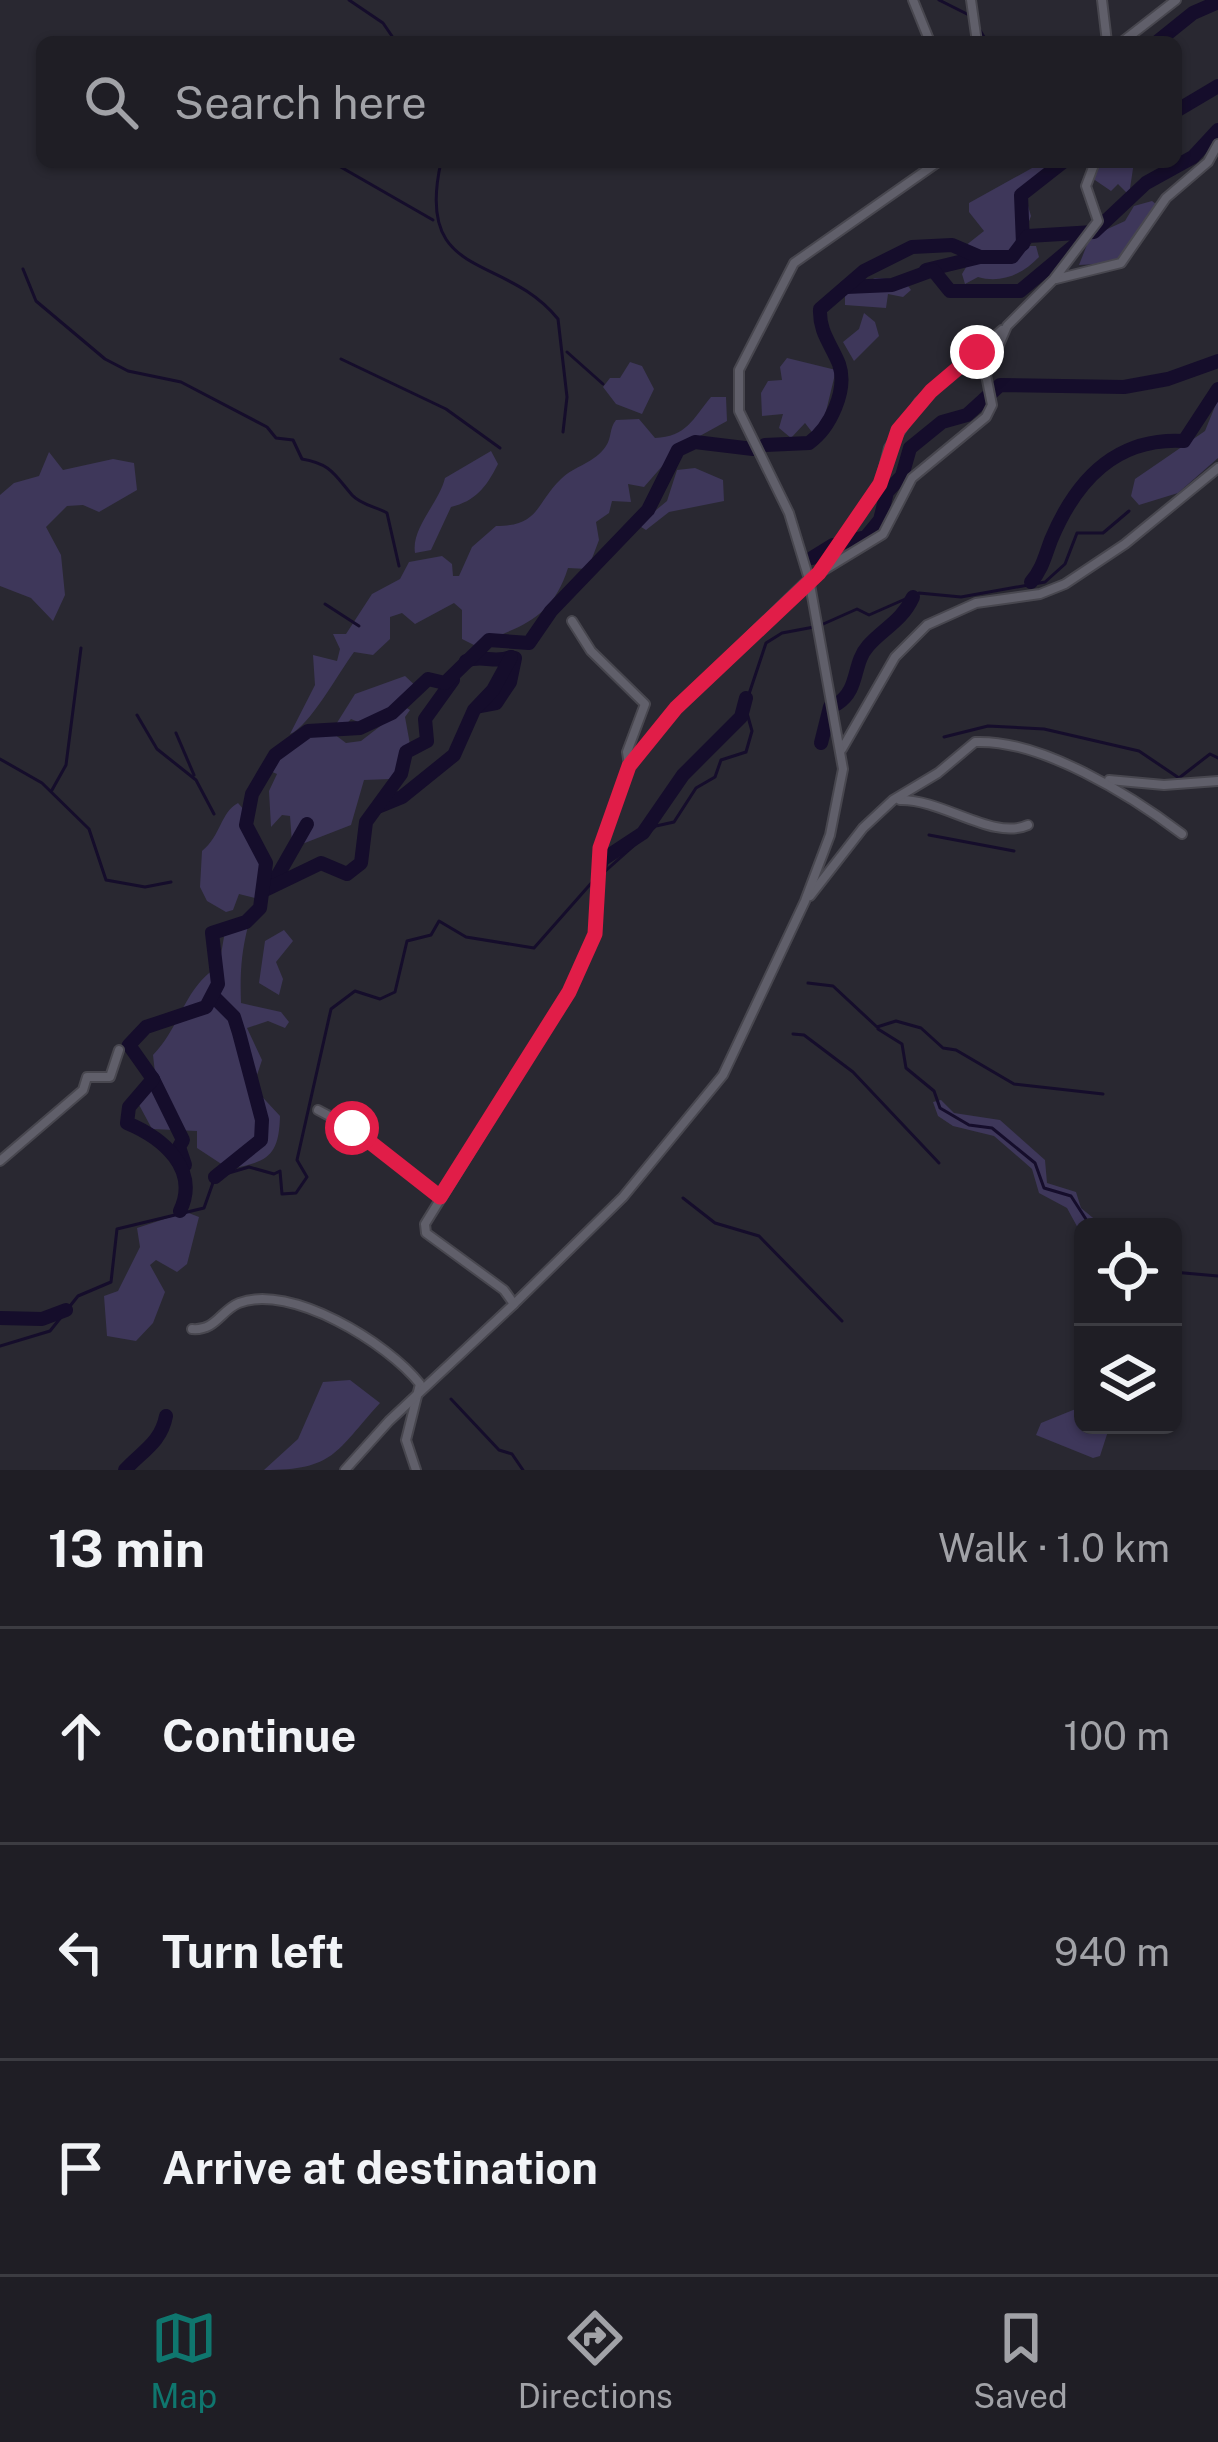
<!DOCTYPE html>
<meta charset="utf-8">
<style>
:root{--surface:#1f1e25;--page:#2c2b32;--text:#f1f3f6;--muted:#a1a2a7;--line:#3c3c42;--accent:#0f766e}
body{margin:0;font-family:"Public Sans",sans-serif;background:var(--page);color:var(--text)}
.controls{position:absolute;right:36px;bottom:36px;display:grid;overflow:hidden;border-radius:18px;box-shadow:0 3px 9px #0004}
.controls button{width:108px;height:108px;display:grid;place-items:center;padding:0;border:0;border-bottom:3px solid var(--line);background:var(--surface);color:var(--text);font:60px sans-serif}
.stop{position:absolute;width:36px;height:36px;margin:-27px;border:9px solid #e11d48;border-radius:50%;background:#fff}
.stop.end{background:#e11d48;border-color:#fff;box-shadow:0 3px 12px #0008}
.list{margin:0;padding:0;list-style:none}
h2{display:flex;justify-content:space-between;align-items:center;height:156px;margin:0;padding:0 48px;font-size:51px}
h2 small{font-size:39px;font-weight:400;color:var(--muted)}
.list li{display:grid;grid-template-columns:78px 1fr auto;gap:36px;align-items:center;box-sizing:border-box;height:216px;padding:0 48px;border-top:3px solid var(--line)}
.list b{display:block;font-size:45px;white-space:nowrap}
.list em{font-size:39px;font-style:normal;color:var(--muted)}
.icon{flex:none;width:66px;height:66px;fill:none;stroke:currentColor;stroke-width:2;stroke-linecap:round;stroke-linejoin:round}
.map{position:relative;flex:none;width:1218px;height:1470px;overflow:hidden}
.search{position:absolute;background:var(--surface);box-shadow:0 3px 9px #0004;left:36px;right:36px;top:36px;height:132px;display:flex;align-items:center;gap:30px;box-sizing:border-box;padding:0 42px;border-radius:18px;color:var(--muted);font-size:45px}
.sheet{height:804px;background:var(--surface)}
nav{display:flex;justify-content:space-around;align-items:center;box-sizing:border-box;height:168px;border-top:3px solid var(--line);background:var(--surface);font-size:33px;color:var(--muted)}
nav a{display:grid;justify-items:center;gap:6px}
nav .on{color:var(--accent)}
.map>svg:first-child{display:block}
.green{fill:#3e375a}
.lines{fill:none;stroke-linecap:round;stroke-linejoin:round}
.stream{stroke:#150d2b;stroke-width:3}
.river{stroke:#150d2b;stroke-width:14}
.street-casing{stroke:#48474f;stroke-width:12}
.street{stroke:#605f6a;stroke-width:8}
.route{stroke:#e11d48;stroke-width:15}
</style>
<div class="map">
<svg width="1218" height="1470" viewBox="0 0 1218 1470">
<rect width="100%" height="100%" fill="#292831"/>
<g class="green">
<path d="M1098,162H1134L1129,195L1118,184L1111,191L1092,178Z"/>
<path d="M1041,163H1052L1055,170L1026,199L1031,216L1020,246H1036L1039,257C1023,274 1001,284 978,277L965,284L962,274L974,254L965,246L984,231L969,212V203Z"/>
<path d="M1152,201L1157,205L1116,263L1079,265L1090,237L1125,221L1134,206Z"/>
<path d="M875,278L904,280L911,290L903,297L888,294L886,308L845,305V291Z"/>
<path d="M864,313L875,322L879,336L854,361L843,342L859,329Z"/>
<path d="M787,358L836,370L822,428L815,436L805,423L791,438L779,428L783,414L762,416L761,393L768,381L782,380L780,367Z"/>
<path d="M630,362L642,366L654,389L642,414L616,404L603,387L610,378H620Z"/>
<path d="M711,397H726L727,421L678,448L644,487L628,484L631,502L612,501L609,513L596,522L599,540L588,569L568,568C552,619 521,627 474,645L462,639V610L454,603L415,624L402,613L390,617V639L373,655L354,652C339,672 309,727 290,734L315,685L313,655L337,661L340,649L333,634H346L372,594L400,579L409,562L442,556L452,564L453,576H459L472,547L496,526C540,526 535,504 561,479C574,466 595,463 606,446C612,437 609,429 616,420L639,419L655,438C686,437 693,419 711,397Z"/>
<path d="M1218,399V458L1178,493L1139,505L1131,496L1135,479L1205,431Z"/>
<path d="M491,451L498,464C486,488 475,501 451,507L431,550L415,553C411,528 439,503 445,478Z"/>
<path d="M49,452L63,470L113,459L134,463L137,490L99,512L83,505L67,506L46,527L61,555L65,595L53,621L31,598L0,586V495L14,483L39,476Z"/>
<path d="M695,468L723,480L724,501L669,512L646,530L638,525L667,501L677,470Z"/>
<path d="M405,676L419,689L397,709L363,724L351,719L344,727L335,726L355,694Z"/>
<path d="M405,707L410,710L405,717L411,750L391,779L364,780L351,825L297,846L292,843L290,816L282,815L271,827L269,791L277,774L268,770C281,746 303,734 330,731L346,743L361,741Z"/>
<path d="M238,803L245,811L244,835C259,856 269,872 259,899L239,894L233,910L226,912L207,901L200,887L202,851C221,836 220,813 238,803Z"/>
<path d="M243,919L248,926C241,954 240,975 241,1003L281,1012L289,1022L285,1028L268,1021L247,1028L262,1060L253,1087L280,1116C279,1156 268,1162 229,1169L197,1148V1131L152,1129L137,1101L156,1082L153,1055C182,1025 183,988 219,966L225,931Z"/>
<path d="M284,930L293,941L276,962L283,979L279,995L259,983L265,941Z"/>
<path d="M941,1100L954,1113L1000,1120L1045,1160L1047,1183L1076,1192L1081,1208L1104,1227L1079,1230L1067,1208L1039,1193L1032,1169L1023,1161L994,1136L953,1126L938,1116L933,1102Z"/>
<path d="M186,1212L199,1217L187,1264L177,1272L156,1260L150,1265L165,1292L153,1323L136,1341L107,1336L104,1296L118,1291L140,1247L137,1228Z"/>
<path d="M350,1380L380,1403C335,1452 335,1470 264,1470L298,1439L323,1382Z"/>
<path d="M1083,1406V1425H1110L1100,1456L1093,1458L1036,1435L1041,1423Z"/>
</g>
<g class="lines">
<g class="stream">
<path d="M349,0L383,23L396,42"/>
<path d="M939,0L969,15"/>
<path d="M978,27L987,42"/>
<path d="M332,162L433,220"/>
<path d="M441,162C414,282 504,252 558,319L567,397L563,432"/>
<path d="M23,269L36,301L105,359L128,371L181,382L267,427L276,438L293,440L302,459C331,464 334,474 352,495C361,505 377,507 387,513L399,566"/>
<path d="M567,352L603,384"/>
<path d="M341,359L446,409L500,448"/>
<path d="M325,604L359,626"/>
<path d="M821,625L857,609L869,615L919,593L961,597L1045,582L1065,564L1077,533H1103L1129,511"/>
<path d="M137,715L157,749L196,780L214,814"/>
<path d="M176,733L194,775"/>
<path d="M944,737L988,726L1044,729L1139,751L1179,778L1210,754L1218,758"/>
<path d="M0,759L42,783L89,829L106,880L145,887L171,882"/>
<path d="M52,790L66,765L81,648"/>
<path d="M929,835L1014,851"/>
<path d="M602,874L656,826L674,822L696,788L715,777L721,760L746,752L752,731L745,706L766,643L782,633L814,627"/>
<path d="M808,983L833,986L877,1027L896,1021L921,1028L943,1048L956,1050L1014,1084L1103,1094"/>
<path d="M878,1029L902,1044L906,1068L934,1091L940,1108L969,1125L992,1128L1035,1163L1044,1188L1071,1196L1091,1227"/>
<path d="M793,1034L804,1035L853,1072L939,1163"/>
<path d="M683,1198L715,1223L759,1236L842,1321"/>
<path d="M1173,1272L1218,1276"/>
<path d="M0,1346L50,1331L78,1296L111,1282L117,1229L204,1208L215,1177L249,1167L274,1174L280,1171L282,1194L296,1193L307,1177L297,1160L331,1009L355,991L380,999L395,992L407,941L431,935L439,921L466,937L534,948L594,880"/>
<path d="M451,1399L499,1450L512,1454L523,1470"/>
</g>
<g class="river">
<path d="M1157,42L1193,13L1218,2"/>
<path d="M1176,111L1218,86"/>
<path d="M1023,244L1021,195L1063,162"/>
<path d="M926,270L980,257"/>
<path d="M846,287L892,285L933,270L950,291H1020L1080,241"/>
<path d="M765,445L809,443C830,428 848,390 839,364C831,344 819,332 820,309L864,271L912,247L952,245L980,257H1012L1028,236L1094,232L1146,183L1193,157L1218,130"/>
<path d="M840,543L866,537L880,520L887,492L902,476L910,448L942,422L967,415L1000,385L1124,387L1168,379L1218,361"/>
<path d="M812,558L833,545"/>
<path d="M1031,582C1042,570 1045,556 1051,540C1076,480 1116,437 1184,441L1218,389"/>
<path d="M466,661C481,654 494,664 511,657"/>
<path d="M837,704C860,689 852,664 868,646C884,628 902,621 913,597"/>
<path d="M480,706L496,703L510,682L515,658"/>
<path d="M821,743L830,707"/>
<path d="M380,806L402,797L454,755L474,710L493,690L511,657"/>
<path d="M598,876L602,860L643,833L683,775L741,717L746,698"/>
<path d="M274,882L307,824"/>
<path d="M265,890L321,863L347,874L361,863L366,822L401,774L406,752L427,741L425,719L453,680"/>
<path d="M215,998L234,1017L239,1033L262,1120L261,1140L215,1177"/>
<path d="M153,1079L183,1140L179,1147L185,1165"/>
<path d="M180,1211C200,1169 163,1138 127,1123L129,1107L153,1079L129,1045L146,1027L206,1007L218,984L212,933L246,922L260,908L266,863L246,825L252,794L275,755L308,731L360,728L392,713L428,679L445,683L489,640L529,643L551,611L648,510L678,450L695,442L753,449"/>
<path d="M0,1318L42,1319L66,1310"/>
<path d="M125,1470C141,1452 161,1443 166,1416"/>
</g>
<g class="street-casing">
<g id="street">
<path d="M913,0L930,42"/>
<path d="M971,0L977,42"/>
<path d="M1102,0L1107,42"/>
<path d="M1122,42L1176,0"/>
<path d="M1056,279L1121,263L1166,198L1208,162L1218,144"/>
<path d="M820,571L880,484L889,448L919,402L1002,330"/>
<path d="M572,621L591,651L645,704L627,752L629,765"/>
<path d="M842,749L895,657L927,625L976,603L1040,594L1065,584L1125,544L1218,468"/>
<path d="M1109,780L1164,785L1218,781"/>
<path d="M900,800C943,799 993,841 1028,825"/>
<path d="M810,896L863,828L893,800L938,773L975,742C1041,739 1132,796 1182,834"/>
<path d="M318,1110L352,1128L440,1197"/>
<path d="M0,1161L83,1090L87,1077H110L119,1050"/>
<path d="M514,1304L623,1197L723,1075L805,901L830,835L843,769L809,579L883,534L912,478L986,417L992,405L986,375L1007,326L1054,279L1098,221L1086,186L1095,162"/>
<path d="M192,1329C216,1331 221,1310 239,1303C290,1283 388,1343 420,1384L406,1440L416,1470"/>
<path d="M345,1470L389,1421L514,1304L504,1290L426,1233L425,1224L569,992L595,934L600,848L629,766L676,708L809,579L789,513L739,411V370L794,263L938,162"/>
</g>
</g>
<use href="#street" class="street"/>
</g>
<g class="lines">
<path class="route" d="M352,1128L440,1197L569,992L595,934L600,848L629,766L676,708L819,573L880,484L898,430L931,391L977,352"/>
</g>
</svg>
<div class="controls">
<button><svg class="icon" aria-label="locate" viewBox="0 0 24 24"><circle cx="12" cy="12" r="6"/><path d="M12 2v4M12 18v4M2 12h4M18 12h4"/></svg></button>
<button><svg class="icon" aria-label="layers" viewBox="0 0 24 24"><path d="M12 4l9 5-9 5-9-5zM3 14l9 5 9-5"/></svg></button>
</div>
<div class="stop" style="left:352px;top:1128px"></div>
<div class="stop end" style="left:977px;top:352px"></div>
<div class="search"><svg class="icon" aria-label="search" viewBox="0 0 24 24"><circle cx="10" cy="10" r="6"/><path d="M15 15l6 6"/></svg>Search here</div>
</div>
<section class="sheet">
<h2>13 min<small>Walk · 1.0 km</small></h2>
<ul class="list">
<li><svg class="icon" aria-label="ahead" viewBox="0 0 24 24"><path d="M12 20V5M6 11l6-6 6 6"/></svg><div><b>Continue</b></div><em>100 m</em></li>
<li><svg class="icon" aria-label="left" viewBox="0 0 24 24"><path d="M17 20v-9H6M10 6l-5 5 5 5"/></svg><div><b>Turn left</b></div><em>940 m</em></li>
<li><svg class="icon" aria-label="arrive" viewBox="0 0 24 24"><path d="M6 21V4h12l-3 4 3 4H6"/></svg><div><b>Arrive at destination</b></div></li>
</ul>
</section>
<nav>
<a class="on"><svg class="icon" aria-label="map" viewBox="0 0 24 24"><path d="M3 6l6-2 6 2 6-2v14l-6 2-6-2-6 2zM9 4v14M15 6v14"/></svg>Map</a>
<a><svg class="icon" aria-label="directions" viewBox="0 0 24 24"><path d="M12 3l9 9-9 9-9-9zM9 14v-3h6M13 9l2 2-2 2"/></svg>Directions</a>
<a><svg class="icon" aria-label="saved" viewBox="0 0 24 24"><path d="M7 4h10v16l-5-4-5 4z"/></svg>Saved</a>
</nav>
